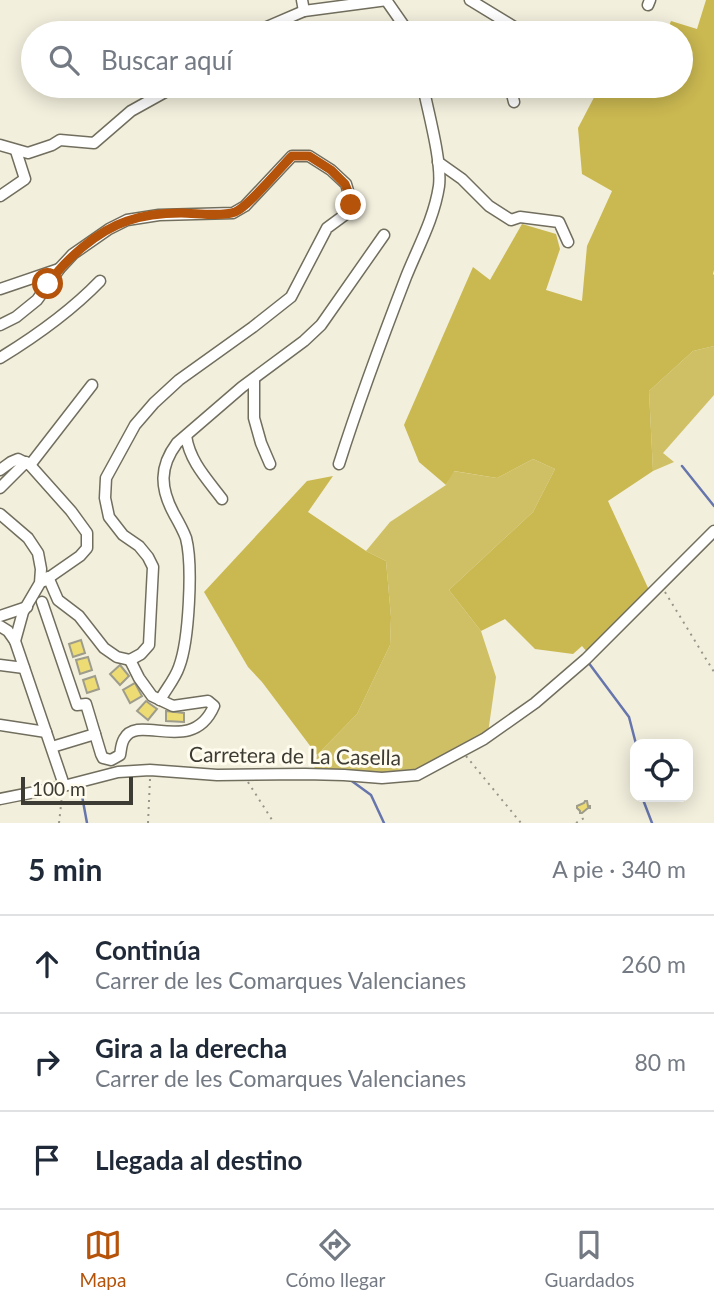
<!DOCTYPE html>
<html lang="es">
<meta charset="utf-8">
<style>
:root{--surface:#fff;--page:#f6f6f7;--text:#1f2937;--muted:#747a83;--line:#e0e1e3;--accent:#b45309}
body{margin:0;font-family:Lato,sans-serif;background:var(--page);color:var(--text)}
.controls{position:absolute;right:21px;bottom:21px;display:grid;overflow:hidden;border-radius:14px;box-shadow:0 4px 18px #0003}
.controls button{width:63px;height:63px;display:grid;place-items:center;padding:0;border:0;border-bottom:2px solid var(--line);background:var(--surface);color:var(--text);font:35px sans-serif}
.scale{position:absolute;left:21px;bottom:18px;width:112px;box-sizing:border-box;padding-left:7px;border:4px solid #3c3b34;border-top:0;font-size:19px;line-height:24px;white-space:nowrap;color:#3c3b34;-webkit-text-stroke:5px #fffcee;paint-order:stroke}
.stop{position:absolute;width:21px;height:21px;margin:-16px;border:5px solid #b45309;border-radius:50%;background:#fff}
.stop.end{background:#b45309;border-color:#fff;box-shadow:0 2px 7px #0008}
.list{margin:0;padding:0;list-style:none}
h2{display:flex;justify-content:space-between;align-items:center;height:91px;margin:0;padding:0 28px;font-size:30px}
h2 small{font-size:23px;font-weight:400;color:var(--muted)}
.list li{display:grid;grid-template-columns:46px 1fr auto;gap:21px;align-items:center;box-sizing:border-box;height:98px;padding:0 28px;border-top:2px solid var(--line)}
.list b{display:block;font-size:26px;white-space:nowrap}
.list p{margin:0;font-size:23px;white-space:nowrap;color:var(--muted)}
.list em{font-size:23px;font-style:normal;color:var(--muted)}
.icon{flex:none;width:38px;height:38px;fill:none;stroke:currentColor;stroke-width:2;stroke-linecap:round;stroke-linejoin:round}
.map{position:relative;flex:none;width:714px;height:823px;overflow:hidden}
.search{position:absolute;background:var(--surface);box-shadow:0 4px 18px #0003;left:21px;right:21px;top:21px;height:77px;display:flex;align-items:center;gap:18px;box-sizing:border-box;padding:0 24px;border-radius:38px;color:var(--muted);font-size:26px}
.sheet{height:385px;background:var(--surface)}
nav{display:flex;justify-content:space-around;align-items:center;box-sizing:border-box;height:98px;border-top:2px solid var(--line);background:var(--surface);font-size:19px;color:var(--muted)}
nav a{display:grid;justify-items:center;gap:4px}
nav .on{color:var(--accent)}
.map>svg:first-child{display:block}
.green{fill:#d0c065}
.forest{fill:#cab851}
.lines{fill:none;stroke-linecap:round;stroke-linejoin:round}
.stream{stroke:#6775ad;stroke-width:2.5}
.building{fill:#eddb74;stroke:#9e9c8b;stroke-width:2}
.minor-casing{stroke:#716e5e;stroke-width:13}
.path{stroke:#979589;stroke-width:2;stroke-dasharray:2 5;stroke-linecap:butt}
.minor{stroke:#fff;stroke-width:10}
.route{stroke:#b45309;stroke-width:9}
.labels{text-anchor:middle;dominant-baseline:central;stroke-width:6;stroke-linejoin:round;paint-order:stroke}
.street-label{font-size:21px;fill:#3c3b34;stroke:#fffcee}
</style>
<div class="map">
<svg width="714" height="823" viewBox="0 0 714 823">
<rect width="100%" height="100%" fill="#f2efdd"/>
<g class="green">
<path d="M714,346V395L663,453L674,462L653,471L649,391L693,351Z"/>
<path d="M533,459L555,469L533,512L449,590L481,631L496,677L488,733C461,747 433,767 402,772C376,777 340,771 314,770L317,755L357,714L390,645L391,617L386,561L366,551L390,522L446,485L453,471L497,478Z"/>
</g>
<g class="forest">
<path d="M706,0H714V270L713,274L714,275V346L693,351L649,391L653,471L608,501L649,590L588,653L582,646L573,654L535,649L505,619L481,631L449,590L533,512L555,469L533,459L497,478L454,471L446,485L419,462L404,425L473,267L490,280L522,224L556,234L560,249L546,290L582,301L587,246L612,191L582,174L578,128L600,86H681V33H666L671,21L697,29Z"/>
<path d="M333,476L308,512L366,551L386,561L391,617L390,645L357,714L317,755L262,682L248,667L204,592L307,481Z"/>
</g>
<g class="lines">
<g class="stream">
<path d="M682,466L714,506"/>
<path d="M588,662L629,717L636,744"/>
<path d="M349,779L371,795L384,823"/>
<path d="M80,785L87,823"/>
<path d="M642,797L652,823"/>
</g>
</g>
<g class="building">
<path d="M81,640L85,653L73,657L69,644Z"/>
<path d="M88,657L92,670L80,674L76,660Z"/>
<path d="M120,665L129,676L120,685L110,674Z"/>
<path d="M95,676L99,689L87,693L83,680Z"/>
<path d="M135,683L142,696L130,703L123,690Z"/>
<path d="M146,701L157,709L148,720L137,711Z"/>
<path d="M166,711L184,713V722L166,721Z"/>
<path d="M585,801H587L588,806H590V808H588L582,813H580V811L577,808V806L584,803Z"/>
</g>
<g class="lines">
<g class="minor-casing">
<g id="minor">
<path d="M302,0L304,11"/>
<path d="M386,0L409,33"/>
<path d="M470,0L524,33"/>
<path d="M648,5L650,0"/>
<path d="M253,33L304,11L387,0"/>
<path d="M510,86L514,102"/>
<path d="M0,145L28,153L52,145L60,140L94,143L131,111L176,86"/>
<path d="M438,162L462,179L489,206L511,220L520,217L559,222L568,242"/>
<path d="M0,196L25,179L16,151"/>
<path d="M0,289L59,269"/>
<path d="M0,325L16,317L37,300L60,268L73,254L109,229L127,220L159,215L233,213L245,206L292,156H309L331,170L346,184L349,194L351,205L346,214L327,228L291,297L253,327L179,380L154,403L135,425L106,478L105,498L109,517L123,535L139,546L148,557L153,567L149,645L141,654L130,660L117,657L104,648L79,616L58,600L48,577"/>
<path d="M0,358C36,336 71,311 100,281"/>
<path d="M254,379V418L261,443L270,464"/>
<path d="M186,436C190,462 207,479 222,499"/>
<path d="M339,464C359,401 382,339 406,277C418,247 434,219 439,186C442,161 428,112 423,86"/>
<path d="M30,465L92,385"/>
<path d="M0,470L11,462L18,459L30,465L71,511L87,533V548L80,556L44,581"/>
<path d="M0,488L26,462"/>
<path d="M0,514L28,538L38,553L41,569L40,583L23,612L15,641L64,785"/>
<path d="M42,602L77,705L86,704L101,754L103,758L111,760L120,755C121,750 121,744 124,739C138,712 192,757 214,706L208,701L173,706L152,696L139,678L130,660"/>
<path d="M0,616L27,607"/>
<path d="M0,626L8,631L15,641"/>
<path d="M0,665L24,668"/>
<path d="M160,700C166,689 175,679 179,667C189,641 193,565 186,538C183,530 178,521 174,514C160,488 159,467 177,443L242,387L304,341L321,325L384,235"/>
<path d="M0,725L46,732"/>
<path d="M52,747L95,734"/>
<path d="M0,799L60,787L118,772L150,770L217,775L305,774L344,775L382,778L417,775L484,739L535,703L586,659L714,531"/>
</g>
</g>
<g class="path">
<path d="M665,592L714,672"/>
<path d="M466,756L521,823"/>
<path d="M248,782L274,823"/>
<path d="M59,823L62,796"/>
<path d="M148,823L150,779"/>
<path d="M576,823L584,818"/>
</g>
<use href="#minor" class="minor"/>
</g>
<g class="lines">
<path class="route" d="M48,284C66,259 97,231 127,221C144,215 164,213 181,213C196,213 221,217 235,212C248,207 280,168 292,156H309L331,170L345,184L349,194L351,205"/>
</g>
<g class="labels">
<g class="street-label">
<text transform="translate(295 755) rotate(1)">Carretera de La Casella</text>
</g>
</g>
</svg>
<div class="controls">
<button><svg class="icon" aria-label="locate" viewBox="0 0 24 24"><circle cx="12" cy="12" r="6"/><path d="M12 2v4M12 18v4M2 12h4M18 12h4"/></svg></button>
</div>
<div class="scale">100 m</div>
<div class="stop" style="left:48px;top:284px"></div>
<div class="stop end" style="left:351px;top:205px"></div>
<div class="search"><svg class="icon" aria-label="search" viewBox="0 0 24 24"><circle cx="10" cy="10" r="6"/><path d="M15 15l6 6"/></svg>Buscar aquí</div>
</div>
<section class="sheet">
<h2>5 min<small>A pie · 340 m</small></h2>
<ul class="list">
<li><svg class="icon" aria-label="ahead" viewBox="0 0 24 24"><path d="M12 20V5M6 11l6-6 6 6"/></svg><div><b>Continúa</b><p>Carrer de les Comarques Valencianes</p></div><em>260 m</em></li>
<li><svg class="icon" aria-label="right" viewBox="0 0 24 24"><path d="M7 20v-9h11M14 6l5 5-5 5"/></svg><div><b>Gira a la derecha</b><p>Carrer de les Comarques Valencianes</p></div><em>80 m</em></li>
<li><svg class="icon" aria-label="arrive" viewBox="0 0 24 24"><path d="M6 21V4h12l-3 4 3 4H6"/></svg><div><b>Llegada al destino</b></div></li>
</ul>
</section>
<nav>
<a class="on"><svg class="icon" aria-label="map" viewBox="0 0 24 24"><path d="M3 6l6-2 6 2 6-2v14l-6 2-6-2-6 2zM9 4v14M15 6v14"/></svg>Mapa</a>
<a><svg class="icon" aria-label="directions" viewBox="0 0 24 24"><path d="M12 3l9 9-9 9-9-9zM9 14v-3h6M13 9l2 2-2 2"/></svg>Cómo llegar</a>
<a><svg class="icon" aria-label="saved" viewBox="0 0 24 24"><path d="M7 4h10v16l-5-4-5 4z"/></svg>Guardados</a>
</nav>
